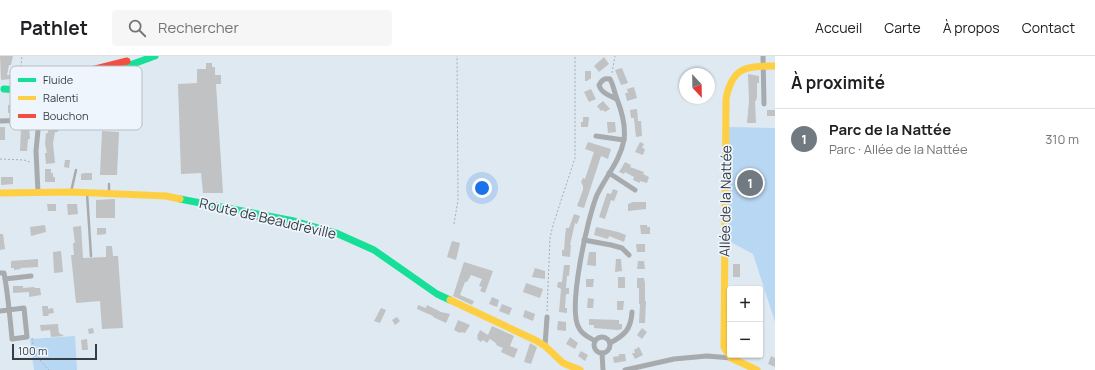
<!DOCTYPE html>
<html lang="fr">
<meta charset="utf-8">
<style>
:root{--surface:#fff;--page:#f6f6f6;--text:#202124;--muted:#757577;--line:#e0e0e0;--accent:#717981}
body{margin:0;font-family:Manrope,sans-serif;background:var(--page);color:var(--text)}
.controls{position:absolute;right:12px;bottom:12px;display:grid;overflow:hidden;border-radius:4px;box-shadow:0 1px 3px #0004}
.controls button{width:36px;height:36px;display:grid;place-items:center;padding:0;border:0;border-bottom:1px solid var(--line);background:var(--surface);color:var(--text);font:20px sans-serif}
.compass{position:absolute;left:679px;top:12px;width:36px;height:36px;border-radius:50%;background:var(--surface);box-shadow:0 1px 3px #0004;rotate:158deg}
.scale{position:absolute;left:12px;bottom:10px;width:85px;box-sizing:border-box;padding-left:4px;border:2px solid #363d44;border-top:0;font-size:11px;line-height:14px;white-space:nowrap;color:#363d44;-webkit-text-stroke:3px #eef5fc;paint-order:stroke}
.you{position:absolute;left:482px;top:132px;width:14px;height:14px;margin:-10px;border:3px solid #fff;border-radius:50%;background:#1a73e8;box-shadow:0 0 0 6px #1a73e833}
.badge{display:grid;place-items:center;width:26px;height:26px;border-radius:50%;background:var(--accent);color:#fff;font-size:13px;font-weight:700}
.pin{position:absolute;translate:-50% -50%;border:2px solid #fff;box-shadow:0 1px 4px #0006}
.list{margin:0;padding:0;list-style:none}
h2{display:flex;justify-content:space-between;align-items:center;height:52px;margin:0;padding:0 16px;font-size:17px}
h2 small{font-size:13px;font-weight:400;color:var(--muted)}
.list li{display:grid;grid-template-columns:26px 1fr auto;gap:12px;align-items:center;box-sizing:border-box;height:60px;padding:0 16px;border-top:1px solid var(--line)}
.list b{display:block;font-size:15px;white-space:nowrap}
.list p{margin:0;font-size:13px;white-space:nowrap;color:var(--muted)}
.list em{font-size:13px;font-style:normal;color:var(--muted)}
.icon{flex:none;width:22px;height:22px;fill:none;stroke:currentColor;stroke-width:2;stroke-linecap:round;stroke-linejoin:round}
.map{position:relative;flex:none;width:775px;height:314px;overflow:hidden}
header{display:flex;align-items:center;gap:24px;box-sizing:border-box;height:56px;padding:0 20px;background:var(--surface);border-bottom:1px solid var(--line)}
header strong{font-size:19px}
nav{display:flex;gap:22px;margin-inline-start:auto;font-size:14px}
.search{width:280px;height:36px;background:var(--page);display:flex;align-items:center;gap:10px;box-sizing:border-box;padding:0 14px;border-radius:4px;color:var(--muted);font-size:15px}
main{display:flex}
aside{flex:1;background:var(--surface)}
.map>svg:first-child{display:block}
.green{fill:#b8d7f3}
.building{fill:#c0c2c3}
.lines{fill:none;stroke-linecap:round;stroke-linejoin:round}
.path{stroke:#a9aeb2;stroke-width:1;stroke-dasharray:2 2;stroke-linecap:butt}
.lane{stroke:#a7abae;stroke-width:2.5}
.street{stroke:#a7abae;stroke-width:5}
.fast{stroke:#16e098;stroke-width:7}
.slow{stroke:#ffcf43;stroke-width:7}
.jam{stroke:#f24e42;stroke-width:7}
.labels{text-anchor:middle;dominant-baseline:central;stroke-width:3.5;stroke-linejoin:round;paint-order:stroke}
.street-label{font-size:14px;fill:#363d44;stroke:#eef5fc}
.key{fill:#eef5fc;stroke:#b7bec5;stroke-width:1}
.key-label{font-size:11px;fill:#363d44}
</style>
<header>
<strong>Pathlet</strong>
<div class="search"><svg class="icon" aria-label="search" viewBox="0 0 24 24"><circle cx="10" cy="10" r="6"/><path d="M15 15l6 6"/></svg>Rechercher</div>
<nav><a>Accueil</a><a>Carte</a><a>À propos</a><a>Contact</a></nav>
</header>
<main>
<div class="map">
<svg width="775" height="314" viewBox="0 0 775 314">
<rect width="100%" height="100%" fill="#dfe9f2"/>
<g class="green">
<path d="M727,71L775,72V266L753,198L725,183Z"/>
<path d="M75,280L77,314H34L30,283Z"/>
</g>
<g class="building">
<path d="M0,0H13L11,9H9L7,19H11V23L1,24Z"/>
<path d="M604,1L609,8L599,16L594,10Z"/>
<path d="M206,7H212V11H215V19H221V28H216L223,137H203L201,117L181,118L178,28L197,27V13H206Z"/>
<path d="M622,12L628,27L621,29L615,14Z"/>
<path d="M585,15H591V22L587,25H585Z"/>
<path d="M748,18L759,20V27H757V41L756,45H755L756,67H747L749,45Z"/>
<path d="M634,31L637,42L627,45L625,37H628L627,33Z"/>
<path d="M591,33L596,43L589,46L584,36Z"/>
<path d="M603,45L610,53L605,56L603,54L601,55L597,50Z"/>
<path d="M40,48L48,52L45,59L36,56L8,57V49Z"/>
<path d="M637,53L638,65H641L642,80L636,81L634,62H631L630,54Z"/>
<rect x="767" y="54" width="8" height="6"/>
<path d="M583,61H589L588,71H581V66H583Z"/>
<path d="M49,63H58V76H55L53,87L55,107L46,108L45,97H47L45,88L46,77H48Z"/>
<path d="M607,66H615L616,76L608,77Z"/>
<rect x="0" y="71" width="5" height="13"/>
<path d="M21,72H29L30,83H28L27,95H20Z"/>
<path d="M102,75L119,76L117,119H100Z"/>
<path d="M588,86L611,93L608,103L601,100L584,152L577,150L583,134V130L581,126L583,122L585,123L594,96L585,93Z"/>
<path d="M640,86L644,88L642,92L645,93L643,99L635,96Z"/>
<path d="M65,104H70L69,112L64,111Z"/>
<path d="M625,106L631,109L630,111L644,116L643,118L649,121L647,127L640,125V127L633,124L634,121L625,116L624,118L619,116Z"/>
<path d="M45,113H51V117H53V121H55V126H45Z"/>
<path d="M85,117H92V124H81V118Z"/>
<path d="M1,121H13V128L1,129Z"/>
<path d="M613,133L618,135L614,145L611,144L605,163L599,161L607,137L611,138Z"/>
<path d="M115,143V162H96V144Z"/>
<path d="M633,146H646V153L628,155V148Z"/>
<path d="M47,148H56V155H48Z"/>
<path d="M67,148H77L78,158L68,159Z"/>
<path d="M574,158L580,160L577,168L575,167L570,189H571L570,201L562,200V194H564L565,181L566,172H569Z"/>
<path d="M45,169L46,176L31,180L30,171Z"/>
<path d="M640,169H647V171H650V178H641Z"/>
<path d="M81,170L83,202L106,201V190H112L113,200H118L123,272L102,273L100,245L76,247L71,199H74L73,187H75L73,171Z"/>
<path d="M596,171L618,176L626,179L624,186L609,180L608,183L594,179Z"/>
<path d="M97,172H106V178L97,179Z"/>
<path d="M0,178H3L5,193L0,194Z"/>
<path d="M452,185L460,187L456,204L447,201Z"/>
<path d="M636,188H645V196H637Z"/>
<path d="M61,195L63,216L54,217L53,196Z"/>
<path d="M589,196H596V210L587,209Z"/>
<path d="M38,203V211L20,212L21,213L14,214V212H11V205Z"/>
<path d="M616,203H621L622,215L615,216Z"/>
<path d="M638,205H644L645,213H637Z"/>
<path d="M464,206L493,215L485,237L480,235L482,231L479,230L482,223L471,219L467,226H465L460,239L474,245L472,249L453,240Z"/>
<rect x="733" y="208" width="7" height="13"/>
<path d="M564,209H570L569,220H567L566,232H569V238H566L565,252H567V257L559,256L561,233L557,231L558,226H562Z"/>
<path d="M535,212L545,215V223L532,221Z"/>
<rect x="618" y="221" width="7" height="11"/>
<path d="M637,222H644L645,228V245H646L645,267H639L640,248H639V232H637Z"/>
<path d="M586,223H594L593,231H586Z"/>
<path d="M526,227L543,233L540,242L523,236Z"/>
<path d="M13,230H23V232L34,231L35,232H40L41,239L29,241V236L13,237Z"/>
<path d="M492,241L499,244L497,251L489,248Z"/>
<path d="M588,242L594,243L593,252H587Z"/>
<path d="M617,245H624L623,254H617Z"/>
<path d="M502,248L512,252L509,259L499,255Z"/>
<path d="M418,249L426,252L427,249L441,256L450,258L446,267L433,261V260L417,253Z"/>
<path d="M42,250H48V253L53,252L54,257L48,258L49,260H43Z"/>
<path d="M381,252L386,254L380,267L374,265Z"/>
<path d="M525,254L535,258L533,265L523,261Z"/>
<path d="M397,261L400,265L395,269L392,264Z"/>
<path d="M589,263L619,264V268H622V273L618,274L594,272V269H589Z"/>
<path d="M458,264L470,269L465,277L461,276L460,277L454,274Z"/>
<path d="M558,265L566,266V275L557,274Z"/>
<path d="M58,268L59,277L64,280L51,281L50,274L41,275L40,269Z"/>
<path d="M492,270L514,280L510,290L518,293L514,302L501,296L503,292L496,289L497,288L490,283L487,287L483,284L481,286L477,283L478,281L477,280L480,274L488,279Z"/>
<path d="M93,272L94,277L89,278L88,273Z"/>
<path d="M642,272L647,276L642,283L637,279Z"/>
<path d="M570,281L578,287L575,293L566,288Z"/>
<path d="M87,283L88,294H82L81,284Z"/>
<path d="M530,287L537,291L531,308L524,306Z"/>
<path d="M639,291L643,299L635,303L632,297H635L634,294Z"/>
<path d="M581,295L588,299L585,305L578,300Z"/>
<path d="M619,298H625L626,305L614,307L613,301L619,300Z"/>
<path d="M771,300L775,302V311L768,308Z"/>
</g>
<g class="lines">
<g class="path">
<path d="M612,17L615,0"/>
<path d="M19,27L22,0"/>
<path d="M0,103L24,104L30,106"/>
<path d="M454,168L458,144L457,0"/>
<path d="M547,255L550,182L553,169L575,102V0"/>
<path d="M32,282C34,297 38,303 49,314"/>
</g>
<g class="lane">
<path d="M109,128V137"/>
<path d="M71,136L76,114"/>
<path d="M87,137L91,200"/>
<path d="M243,158L247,161L297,171L304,170"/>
</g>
<g class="street">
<path d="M763,0L764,48"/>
<path d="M0,65L28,64L35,69L38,74L36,95L38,136"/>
<path d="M596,80L624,84"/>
<path d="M609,117L635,134"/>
<path d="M584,184L611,189L622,192L629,199"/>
<path d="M0,217H4C8,238 10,261 12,283L27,281L24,252L0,255"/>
<path d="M5,223L31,220"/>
<circle cx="602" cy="289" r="8"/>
<path d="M595,285C589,281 582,279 579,272C567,253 588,160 597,139C606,120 620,105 624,84C626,70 622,56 617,43C614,36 614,30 610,23C604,22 602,24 599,29C601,37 609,39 616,43"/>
<path d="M610,287C625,279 631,273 632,256"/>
<path d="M545,290L547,261"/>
<path d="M602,297L603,314"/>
<path d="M625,314L674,303L707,300L731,302"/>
</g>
<g class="fast">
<path d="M4,33C55,38 107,17 155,0"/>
<path d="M180,143L294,165L336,177L374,194L437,238L450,244"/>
</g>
<g class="slow">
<path d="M0,137L71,136L166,140L180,143"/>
<path d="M450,244L535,284L545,290L563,307L580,314"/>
<path d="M757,314L731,302L724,291L726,43C732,11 746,10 775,10"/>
</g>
<path class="jam" d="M28,30L127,5"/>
</g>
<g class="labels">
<g class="street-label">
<text transform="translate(725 145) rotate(-89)">Allée de la Nattée</text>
<text transform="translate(268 162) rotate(13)">Route de Beaudréville</text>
</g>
</g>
<rect x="10" y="10" width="132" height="64" rx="6" class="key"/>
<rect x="18" y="22" width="18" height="4" fill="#16e098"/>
<rect x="18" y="40" width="18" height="4" fill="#ffcf43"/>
<rect x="18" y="58" width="18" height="4" fill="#f24e42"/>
<g class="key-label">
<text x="43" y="28">Fluide</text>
<text x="43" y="46">Ralenti</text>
<text x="43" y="64">Bouchon</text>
</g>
</svg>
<div class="controls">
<button>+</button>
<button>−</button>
</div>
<svg class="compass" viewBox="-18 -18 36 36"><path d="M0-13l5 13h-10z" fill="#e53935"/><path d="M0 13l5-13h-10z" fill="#757577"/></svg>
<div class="scale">100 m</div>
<div class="you"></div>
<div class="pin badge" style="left:750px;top:127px">1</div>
</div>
<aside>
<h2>À proximité<small></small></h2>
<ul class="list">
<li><span class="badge">1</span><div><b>Parc de la Nattée</b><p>Parc · Allée de la Nattée</p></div><em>310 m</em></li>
</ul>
</aside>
</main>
